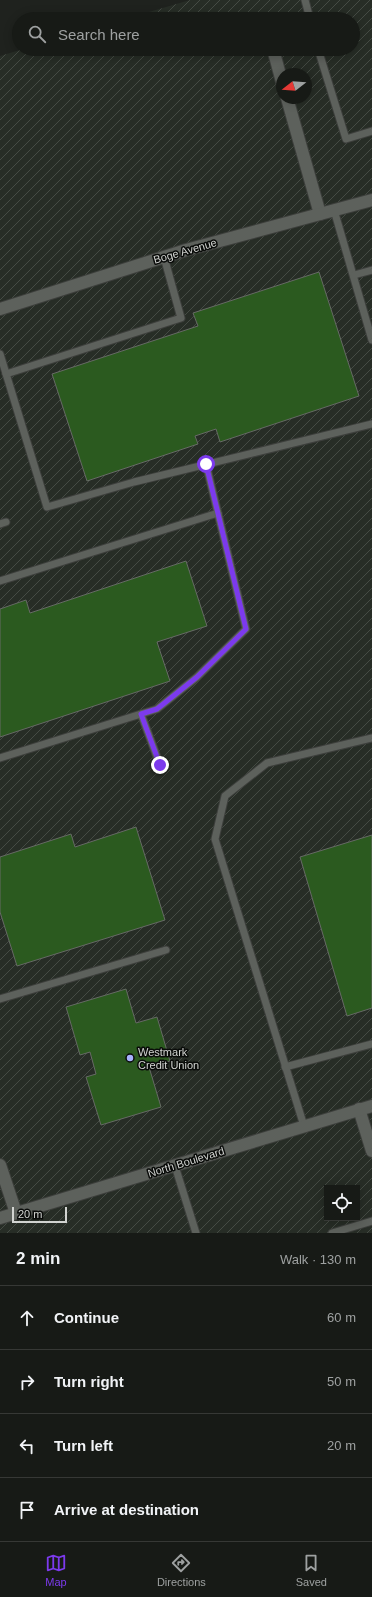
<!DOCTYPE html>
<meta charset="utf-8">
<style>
:root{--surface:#171a16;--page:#242723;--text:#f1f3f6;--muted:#9ea1a1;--line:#363835;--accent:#7c3aed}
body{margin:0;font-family:Arial,sans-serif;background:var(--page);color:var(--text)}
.controls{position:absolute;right:12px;bottom:12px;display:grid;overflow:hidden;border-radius:0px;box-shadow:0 2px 10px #0003}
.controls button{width:36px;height:36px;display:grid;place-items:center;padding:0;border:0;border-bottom:1px solid var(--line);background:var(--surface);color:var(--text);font:20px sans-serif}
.compass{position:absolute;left:276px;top:68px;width:36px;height:36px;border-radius:50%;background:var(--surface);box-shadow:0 2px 10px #0003;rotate:253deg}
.scale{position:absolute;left:12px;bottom:10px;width:55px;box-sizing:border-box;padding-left:4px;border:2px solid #d2d4d1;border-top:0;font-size:11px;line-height:14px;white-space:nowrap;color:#d2d4d1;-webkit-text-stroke:3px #090b09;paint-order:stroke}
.stop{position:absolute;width:12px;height:12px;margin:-9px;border:3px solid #7c3aed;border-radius:50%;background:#fff}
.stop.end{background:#7c3aed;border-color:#fff;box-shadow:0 1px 4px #0008}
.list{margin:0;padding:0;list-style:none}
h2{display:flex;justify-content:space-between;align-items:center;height:52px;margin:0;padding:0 16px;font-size:17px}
h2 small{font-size:13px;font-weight:400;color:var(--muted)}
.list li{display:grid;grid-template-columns:26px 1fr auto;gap:12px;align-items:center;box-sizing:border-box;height:64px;padding:0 16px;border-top:1px solid var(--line)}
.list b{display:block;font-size:15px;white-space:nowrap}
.list em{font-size:13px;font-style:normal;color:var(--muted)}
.icon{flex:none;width:22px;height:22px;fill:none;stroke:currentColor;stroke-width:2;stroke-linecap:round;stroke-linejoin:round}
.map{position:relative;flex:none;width:372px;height:1233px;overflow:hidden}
.search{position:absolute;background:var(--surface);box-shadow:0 2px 10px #0003;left:12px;right:12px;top:12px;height:44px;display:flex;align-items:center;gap:10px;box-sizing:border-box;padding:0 14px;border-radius:22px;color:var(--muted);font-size:15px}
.sheet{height:308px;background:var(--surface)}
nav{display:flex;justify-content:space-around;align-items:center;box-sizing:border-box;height:56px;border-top:1px solid var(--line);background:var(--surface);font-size:11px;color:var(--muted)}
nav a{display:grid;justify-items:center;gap:2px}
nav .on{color:var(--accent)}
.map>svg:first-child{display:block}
.industrial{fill:url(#industrial-furrows);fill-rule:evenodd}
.building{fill:#2b5a1f;stroke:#666a65}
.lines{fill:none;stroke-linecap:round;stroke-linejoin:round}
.lane-casing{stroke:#3d3f3c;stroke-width:9}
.street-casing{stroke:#3d3f3c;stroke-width:14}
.secondary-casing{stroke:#3d3f3c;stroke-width:14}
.lane{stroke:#5d615c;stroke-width:7}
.street{stroke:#5d615c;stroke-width:12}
.secondary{stroke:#5d615c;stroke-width:12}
.route{stroke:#7c3aed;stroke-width:5}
.poi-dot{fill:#a7b1fc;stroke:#090b09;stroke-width:1.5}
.labels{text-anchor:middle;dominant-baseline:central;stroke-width:3;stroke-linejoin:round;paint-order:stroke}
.street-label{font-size:11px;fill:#d2d4d1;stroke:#090b09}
.poi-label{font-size:11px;fill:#d2d4d1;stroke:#090b09;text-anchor:start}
</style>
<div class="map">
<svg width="372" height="1233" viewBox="0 0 372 1233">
<defs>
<pattern id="industrial-furrows" width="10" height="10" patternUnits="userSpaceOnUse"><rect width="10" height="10" fill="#272d26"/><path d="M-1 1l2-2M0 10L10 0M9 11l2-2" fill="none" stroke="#454b44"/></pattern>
</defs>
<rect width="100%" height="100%" fill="#1f221e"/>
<path class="industrial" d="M190,0H372V1233H0V56L23,49H353V19H125ZM282,74H306V98H282ZM327,1188H357V1218H327Z"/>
<g class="building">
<path d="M319,272L359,396L220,442L216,429L195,436L198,444L87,481L52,374L198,326L193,313Z"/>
<path d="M186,561L207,626L157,642L170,681L0,737V609L26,600L30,613Z"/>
<path d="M136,827L165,920L17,966L0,912V857L71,834L75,847Z"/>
<path d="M372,835V1008L347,1016L300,857Z"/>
<path d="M126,989L136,1023L157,1017L170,1061L149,1067L161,1107L101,1125L86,1077L96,1074L90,1052L80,1055L66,1007Z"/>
</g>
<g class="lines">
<g class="lane-casing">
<g id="lane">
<path d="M305,0L310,19"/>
<path d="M318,49L346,139L372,131"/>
<path d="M334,210L372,340"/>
<path d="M354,275L372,270"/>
<path d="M0,354L47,507L134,482L372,424"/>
<path d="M6,374L181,318L164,257"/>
<path d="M0,524L6,522"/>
<path d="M0,581L218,513"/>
<path d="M141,714L160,765"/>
<path d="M0,758L157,709L197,677L246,629L206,464"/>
<path d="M0,999L166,950"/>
<path d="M285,1067L372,1044"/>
<path d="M304,1126L215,839L225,796L267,763L372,738"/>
<path d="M175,1166L196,1233"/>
<path d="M332,1233L372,1221"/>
</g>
</g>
<g class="street-casing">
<g id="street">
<path d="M273,49L282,82"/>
<path d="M287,98L320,214"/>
<path d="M0,309L186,250L372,200"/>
<path d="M359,1109L372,1151"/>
<path d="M0,1165L16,1213"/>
</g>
</g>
<g class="secondary-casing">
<path id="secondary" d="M0,1218L372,1106"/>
</g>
<use href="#lane" class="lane"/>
<use href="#street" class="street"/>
<use href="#secondary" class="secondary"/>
</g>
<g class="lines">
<path class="route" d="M160,765L141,714L157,709L197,677L246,629L206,464"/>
</g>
<circle class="poi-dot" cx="130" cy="1058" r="4"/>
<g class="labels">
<g class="street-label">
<text transform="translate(185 251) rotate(-16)">Boge Avenue</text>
<text transform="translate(186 1162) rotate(-17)">North Boulevard</text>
</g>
<g class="poi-label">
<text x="138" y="1052">Westmark<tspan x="138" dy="13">Credit Union</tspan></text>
</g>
</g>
</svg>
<div class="controls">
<button><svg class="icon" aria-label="locate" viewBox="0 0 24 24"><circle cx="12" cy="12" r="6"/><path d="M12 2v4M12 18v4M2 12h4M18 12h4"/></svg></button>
</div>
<svg class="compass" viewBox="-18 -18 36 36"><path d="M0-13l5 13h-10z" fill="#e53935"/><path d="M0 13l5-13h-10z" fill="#9ea1a1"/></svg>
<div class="scale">20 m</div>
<div class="stop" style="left:206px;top:464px"></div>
<div class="stop end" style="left:160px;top:765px"></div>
<div class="search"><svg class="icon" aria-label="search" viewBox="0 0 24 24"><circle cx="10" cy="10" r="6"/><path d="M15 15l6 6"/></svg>Search here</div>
</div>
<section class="sheet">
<h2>2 min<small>Walk · 130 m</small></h2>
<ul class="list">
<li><svg class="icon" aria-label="ahead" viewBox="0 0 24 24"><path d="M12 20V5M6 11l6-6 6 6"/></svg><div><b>Continue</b></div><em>60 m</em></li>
<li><svg class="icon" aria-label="right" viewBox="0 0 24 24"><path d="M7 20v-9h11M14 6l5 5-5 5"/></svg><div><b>Turn right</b></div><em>50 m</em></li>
<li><svg class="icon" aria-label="left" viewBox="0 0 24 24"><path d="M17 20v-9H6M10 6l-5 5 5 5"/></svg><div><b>Turn left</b></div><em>20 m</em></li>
<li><svg class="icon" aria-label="arrive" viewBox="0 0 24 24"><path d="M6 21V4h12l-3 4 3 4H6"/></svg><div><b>Arrive at destination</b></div></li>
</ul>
</section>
<nav>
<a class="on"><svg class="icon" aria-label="map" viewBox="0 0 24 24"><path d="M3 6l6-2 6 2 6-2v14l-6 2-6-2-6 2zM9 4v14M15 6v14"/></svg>Map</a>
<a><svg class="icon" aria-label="directions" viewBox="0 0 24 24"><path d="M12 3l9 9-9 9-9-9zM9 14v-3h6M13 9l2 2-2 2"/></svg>Directions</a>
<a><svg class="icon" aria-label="saved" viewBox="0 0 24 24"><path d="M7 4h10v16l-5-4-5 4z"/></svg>Saved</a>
</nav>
